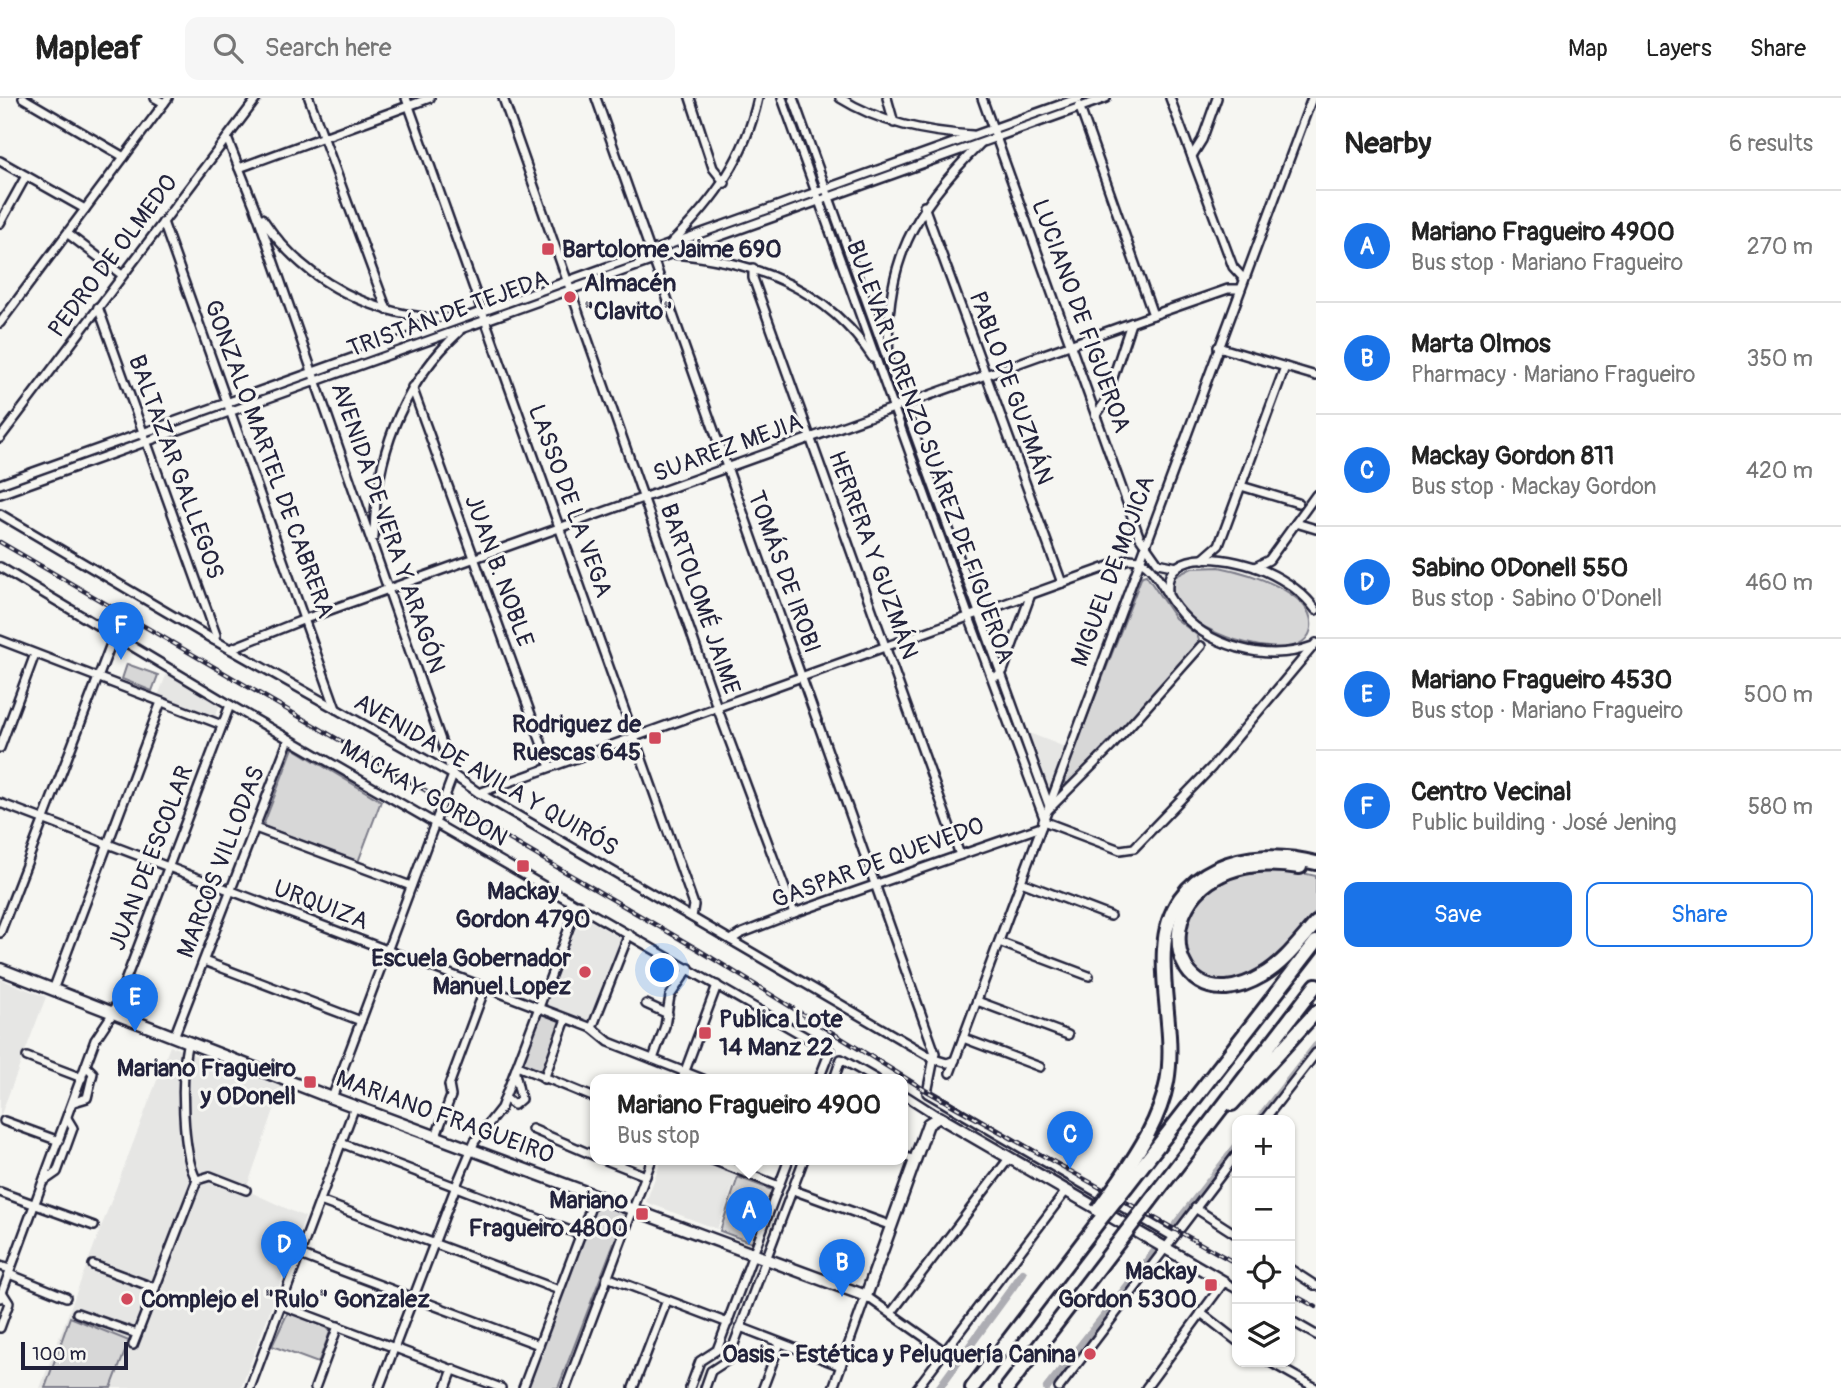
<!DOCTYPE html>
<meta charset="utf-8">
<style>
:root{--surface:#fff;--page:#f6f6f6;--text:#222;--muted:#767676;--line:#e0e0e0;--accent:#1a73e8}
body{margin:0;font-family:Pangolin,sans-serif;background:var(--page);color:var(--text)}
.controls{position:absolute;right:21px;bottom:21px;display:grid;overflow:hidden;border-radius:14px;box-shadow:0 2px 5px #0004}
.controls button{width:63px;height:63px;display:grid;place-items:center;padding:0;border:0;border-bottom:2px solid var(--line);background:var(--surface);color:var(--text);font:35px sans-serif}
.scale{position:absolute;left:21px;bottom:18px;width:107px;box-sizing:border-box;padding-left:7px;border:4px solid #22223b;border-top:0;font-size:19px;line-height:24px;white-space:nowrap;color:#22223b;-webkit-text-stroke:5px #f6f6f2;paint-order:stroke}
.you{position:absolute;left:663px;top:873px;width:24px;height:24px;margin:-18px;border:5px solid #fff;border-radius:50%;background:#1a73e8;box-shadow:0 0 0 10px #1a73e833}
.badge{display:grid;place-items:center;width:46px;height:46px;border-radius:50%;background:var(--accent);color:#fff;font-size:23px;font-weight:700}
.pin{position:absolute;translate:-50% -58px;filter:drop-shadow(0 2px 4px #0008)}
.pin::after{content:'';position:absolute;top:37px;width:24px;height:21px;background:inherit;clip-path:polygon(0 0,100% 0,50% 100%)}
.popup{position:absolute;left:590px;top:976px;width:318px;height:91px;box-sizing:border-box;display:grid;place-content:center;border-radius:14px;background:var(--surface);filter:drop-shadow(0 2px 5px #0005);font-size:23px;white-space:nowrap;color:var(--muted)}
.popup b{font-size:26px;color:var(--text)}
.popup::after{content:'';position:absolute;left:50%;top:100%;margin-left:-14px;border:14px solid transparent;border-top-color:var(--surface)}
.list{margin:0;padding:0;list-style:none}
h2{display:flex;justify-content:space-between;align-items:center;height:91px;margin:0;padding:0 28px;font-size:30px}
h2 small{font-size:23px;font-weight:400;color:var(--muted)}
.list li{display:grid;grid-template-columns:46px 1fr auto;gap:21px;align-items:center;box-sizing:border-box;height:112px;padding:0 28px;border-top:2px solid var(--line)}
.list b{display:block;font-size:26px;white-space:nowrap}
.list p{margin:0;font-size:23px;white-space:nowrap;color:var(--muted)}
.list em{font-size:23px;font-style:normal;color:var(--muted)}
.actions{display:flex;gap:14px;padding:21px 28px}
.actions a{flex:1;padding:16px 0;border:2px solid var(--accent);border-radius:14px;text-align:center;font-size:24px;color:var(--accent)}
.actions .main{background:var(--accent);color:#fff}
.icon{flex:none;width:38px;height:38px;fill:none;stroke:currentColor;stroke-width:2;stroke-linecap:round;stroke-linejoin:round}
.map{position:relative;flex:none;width:1316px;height:1290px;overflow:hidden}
header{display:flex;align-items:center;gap:42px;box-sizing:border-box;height:98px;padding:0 35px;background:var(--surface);border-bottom:2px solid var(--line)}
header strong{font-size:33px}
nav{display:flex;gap:38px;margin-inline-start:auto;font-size:24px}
.search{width:490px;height:63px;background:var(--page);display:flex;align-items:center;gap:18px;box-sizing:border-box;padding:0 24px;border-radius:14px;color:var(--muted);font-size:26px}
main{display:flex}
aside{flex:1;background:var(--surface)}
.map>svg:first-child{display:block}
.built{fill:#e6e6e4}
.green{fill:#d7d7d7;stroke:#7c7c89;stroke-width:2}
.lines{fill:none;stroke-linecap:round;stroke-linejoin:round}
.canal{stroke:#adadb3;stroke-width:8}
.minor-casing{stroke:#22223b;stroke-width:12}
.secondary-casing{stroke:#22223b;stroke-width:15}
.motorway-casing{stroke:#22223b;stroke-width:18}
.minor{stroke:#f6f6f2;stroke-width:7}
.secondary{stroke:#f6f6f2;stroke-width:10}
.motorway{stroke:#f6f6f2;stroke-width:12}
.rail-casing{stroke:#22223b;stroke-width:4.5}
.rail{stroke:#f6f6f2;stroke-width:2;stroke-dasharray:5;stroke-linecap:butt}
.motorway-bridge-casing{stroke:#22223b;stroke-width:18;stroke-linecap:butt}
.motorway-bridge{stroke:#f6f6f2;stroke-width:12}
.poi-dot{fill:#d1495b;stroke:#f6f6f2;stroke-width:2.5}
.labels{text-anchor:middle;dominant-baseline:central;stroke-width:6;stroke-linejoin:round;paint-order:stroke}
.poi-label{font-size:24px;font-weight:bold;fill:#22223b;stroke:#f6f6f2;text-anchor:end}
.street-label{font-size:24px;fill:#22223b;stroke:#f6f6f2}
</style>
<header>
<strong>Mapleaf</strong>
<div class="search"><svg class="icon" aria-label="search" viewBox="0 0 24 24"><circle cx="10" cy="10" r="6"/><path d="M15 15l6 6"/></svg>Search here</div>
<nav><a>Map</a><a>Layers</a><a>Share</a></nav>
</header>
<main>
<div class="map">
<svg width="1316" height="1290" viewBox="0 0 1316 1290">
<rect width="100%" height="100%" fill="#f6f6f2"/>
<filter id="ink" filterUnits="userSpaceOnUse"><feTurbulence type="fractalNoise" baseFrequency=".0143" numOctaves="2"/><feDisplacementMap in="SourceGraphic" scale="14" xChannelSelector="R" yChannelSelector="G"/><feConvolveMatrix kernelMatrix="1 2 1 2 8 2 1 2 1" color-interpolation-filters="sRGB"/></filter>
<g filter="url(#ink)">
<g class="built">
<path d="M167,575L220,606L215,620L158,598Z"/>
<path d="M1029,635L1065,649L1047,697Z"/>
<path d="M581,817L622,841L592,922L587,924L549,910L547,906Z"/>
<path d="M0,881L46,899L0,1019Z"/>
<path d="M170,948L282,989L246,1092L305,1119L241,1290H40Z"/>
<path d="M662,1061H697L737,1077L717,1131L646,1104Z"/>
</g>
<g class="green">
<path d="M1219,469C1245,474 1316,494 1311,530C1310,539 1302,546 1293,548C1260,557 1159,526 1174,479L1192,470Z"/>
<path d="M1146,477L1175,520L1197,537L1200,545L1068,687L1063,682L1142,478Z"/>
<path d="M127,566L158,577L152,593L122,581Z"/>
<path d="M293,650L381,703L358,764L263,728Z"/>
<path d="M1285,771L1316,778V814C1298,836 1280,861 1255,874C1232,887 1203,886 1189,862C1187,858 1182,852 1182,848C1178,815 1209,786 1237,776C1250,771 1270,772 1285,771Z"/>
<path d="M544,915L562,922L542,977L522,967L539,917Z"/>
<path d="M738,1079L772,1092L752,1145L720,1133Z"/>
<path d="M597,1105L625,1116L558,1290H525Z"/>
<path d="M288,1214L327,1229L330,1234L318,1265L272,1248Z"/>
<path d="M70,1219L129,1243L111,1290H45Z"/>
</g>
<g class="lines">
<g class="canal">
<path d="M1258,1022L1316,948"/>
<path d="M1176,1126L1237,1048"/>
<path d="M939,1290L1023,1175"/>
<path d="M1047,1290L1155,1153"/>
</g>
<g class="minor-casing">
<g id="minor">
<path d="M23,0L124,59"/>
<path d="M155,0L164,5"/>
<path d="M309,0L387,212"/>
<path d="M406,0L694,807L692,819"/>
<path d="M503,0L717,609L794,815"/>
<path d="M596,0L935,955L927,995L1172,1138"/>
<path d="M690,0L713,70L725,85"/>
<path d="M782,0L969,519L1044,720"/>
<path d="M793,0L1049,708"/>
<path d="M840,0C880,25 925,34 972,37"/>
<path d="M887,0L894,25"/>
<path d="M982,0L1139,438L1158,465L1177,469"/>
<path d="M1170,0L1233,169L1244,181"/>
<path d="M1079,7L1153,217"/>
<path d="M227,40L255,110L453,677"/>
<path d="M1192,58L1202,42L1217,0"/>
<path d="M0,63L85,111"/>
<path d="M239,70L430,0"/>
<path d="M924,108L1062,485"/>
<path d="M262,120C304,185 376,220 453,221"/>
<path d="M163,124L336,611"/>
<path d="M0,125L26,78"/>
<path d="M68,136L122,177"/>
<path d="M672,144C715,101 745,60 758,0"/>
<path d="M674,156C754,163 827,190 873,260"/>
<path d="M753,170V180L960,757"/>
<path d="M98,209L216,537L214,542"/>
<path d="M0,225L168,0"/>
<path d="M1218,249L1316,278"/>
<path d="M889,261C883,166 914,111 980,46"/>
<path d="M412,289L550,669"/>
<path d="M1096,317L1105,304L1131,225"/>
<path d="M0,340L257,0"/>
<path d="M0,386L1079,0"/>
<path d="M1241,388L1298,405"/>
<path d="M0,396L1106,0"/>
<path d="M0,416L214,542L453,677L479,695L934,961L947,965L955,962"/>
<path d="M1296,425L1316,431"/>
<path d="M374,439C375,359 400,289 459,234"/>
<path d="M1203,461L1219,447L1285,269"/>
<path d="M1139,462C1157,471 1164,494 1176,509C1206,549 1267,565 1313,548"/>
<path d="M0,469L230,607L830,953L819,981"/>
<path d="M1255,469L1269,462L1316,397"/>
<path d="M1168,494C1163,445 1238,461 1265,473C1285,482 1303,494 1316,512"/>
<path d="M0,542L222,627"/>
<path d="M230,551L305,521L1153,217L1228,191H1240"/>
<path d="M997,578L1003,573L1031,496"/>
<path d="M0,650L35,556"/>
<path d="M479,695L1129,461L1139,462"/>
<path d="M0,705L592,930L609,944L703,981"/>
<path d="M1049,711L1111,649L1201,548"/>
<path d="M1043,723L1120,752L1134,750L1212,669L1316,545"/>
<path d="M255,730L411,788"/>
<path d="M1021,784L1110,818"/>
<path d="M0,835L114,538"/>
<path d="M731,842L740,836L794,815L1041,729"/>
<path d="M999,844L1089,878"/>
<path d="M204,863L361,923"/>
<path d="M53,892L161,604"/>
<path d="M977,903L1068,937"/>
<path d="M646,906L668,916"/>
<path d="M592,930L629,836"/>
<path d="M174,939L289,641"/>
<path d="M963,940L1040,969"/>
<path d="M188,944C180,970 182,1062 197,1082"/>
<path d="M27,959L82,980"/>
<path d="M653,961L665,928L670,898L689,870"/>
<path d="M517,968L595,1000"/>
<path d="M950,975L1312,0"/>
<path d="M544,981L566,921"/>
<path d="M682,981L717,887"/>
<path d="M834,981L841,961L876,981"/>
<path d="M903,996L939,1019"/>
<path d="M332,1000L453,677"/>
<path d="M505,1000L514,1007L521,1001L515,975"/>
<path d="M74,1004L87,1000L93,975L86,968"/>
<path d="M1264,1022L1316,955"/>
<path d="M4,1023L59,1043"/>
<path d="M532,1031L595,1058"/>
<path d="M436,1038L451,998L449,987L485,890"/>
<path d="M341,1045L581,1137"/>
<path d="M903,1058L915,1062"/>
<path d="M603,1061L646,1078"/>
<path d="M710,1061L779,1088"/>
<path d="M44,1083L57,1074L73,1030L67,1020"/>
<path d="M793,1092L892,1128"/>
<path d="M0,1094L94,1128"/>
<path d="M320,1103L559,1192"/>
<path d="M1195,1110L1237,1137"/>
<path d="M300,1157L539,1247"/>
<path d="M93,1167L155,1190"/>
<path d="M0,1168L10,1171"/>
<path d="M1290,1171L1316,1188"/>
<path d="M9,1176L66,1199"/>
<path d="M607,1179L728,1225"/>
<path d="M0,1200L95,942L113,915L230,607"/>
<path d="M281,1207L501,1290"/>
<path d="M892,1214L1010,1059"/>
<path d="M77,1215L137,1236"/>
<path d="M1201,1215L1237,1243"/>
<path d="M1290,1222L1316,1237"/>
<path d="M740,1229L841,1268"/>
<path d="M0,1230L9,1205L2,1194"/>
<path d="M133,1247L197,1082L210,1078L246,1092"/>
<path d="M1270,1264L1316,1290"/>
<path d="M250,1290L355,1008"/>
<path d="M315,1290L338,1228"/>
<path d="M379,1290L456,1088L475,1043L501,1010L578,806"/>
<path d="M446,1290L453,1271"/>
<path d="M523,1290L595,1098"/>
<path d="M566,1290L652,1061"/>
<path d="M633,1290L667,1202"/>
<path d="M690,1290L700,1263L717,1252L789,1061"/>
<path d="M705,1290L711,1273L728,1262L804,1061"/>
<path d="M763,1290L780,1245"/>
<path d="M833,1290L866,1198L944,1253"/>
<path d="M917,1290L1066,1093"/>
<path d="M1059,1290L1237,1056"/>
<path d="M1146,1290L1224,1184L1237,1191"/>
</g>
</g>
<g class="secondary-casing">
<path id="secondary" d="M0,871L332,1000L866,1198L928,1026L939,1019L1224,1184"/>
</g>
<g class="motorway-casing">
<g id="motorway">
<path d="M1300,769C1135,742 1154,942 1263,877C1284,865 1300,843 1316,825"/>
<path d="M1232,1006L1316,914"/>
<path d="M1118,1084C1139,1053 1160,1021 1167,984C1175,939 1161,895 1164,851C1168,769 1249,747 1316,765"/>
<path d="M1126,1089L1316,844"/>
<path d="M1150,1103L1316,887"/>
<path d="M972,1290L1099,1123"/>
<path d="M1007,1290L1124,1137"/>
</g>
</g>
<use href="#minor" class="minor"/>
<use href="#secondary" class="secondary"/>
<use href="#motorway" class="motorway"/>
<g class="rail-casing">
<g id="rail">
<path d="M0,444L699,852L925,992L1237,1166"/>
<path d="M1290,1195L1316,1209"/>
</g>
</g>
<use href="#rail" class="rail"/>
<g class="motorway-bridge-casing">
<g id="motorway-bridge">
<path d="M1098,1112L1118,1084"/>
<path d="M1099,1123L1126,1089"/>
<path d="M1124,1137L1150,1103"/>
</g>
</g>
<use href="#motorway-bridge" class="motorway-bridge"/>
</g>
</g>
<g class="poi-dot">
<rect x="541" y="144" width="14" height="14" rx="3.5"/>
<circle cx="570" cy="199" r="7"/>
<rect x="648" y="633" width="14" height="14" rx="3.5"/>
<rect x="516" y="761" width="14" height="14" rx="3.5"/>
<circle cx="585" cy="874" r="7"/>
<rect x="698" y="928" width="14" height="14" rx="3.5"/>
<rect x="303" y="977" width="14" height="14" rx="3.5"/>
<rect x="635" y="1109" width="14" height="14" rx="3.5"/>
<rect x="1204" y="1180" width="14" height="14" rx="3.5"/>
<circle cx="127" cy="1201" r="7"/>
<circle cx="1090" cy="1256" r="7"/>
</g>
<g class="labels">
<g class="poi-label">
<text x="562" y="151" text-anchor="start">Bartolome Jaime 690</text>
<text x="584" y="185" text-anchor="start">Almacén<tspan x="584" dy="28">"Clavito"</tspan></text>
<text x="641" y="626">Rodriguez de<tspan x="641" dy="28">Ruescas 645</tspan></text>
<text x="523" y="793" text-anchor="middle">Mackay<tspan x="523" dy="28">Gordon 4790</tspan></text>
<text x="571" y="860">Escuela Gobernador<tspan x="571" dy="28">Manuel Lopez</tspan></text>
<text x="719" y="921" text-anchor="start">Publica Lote<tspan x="719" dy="28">14 Manz 22</tspan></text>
<text x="296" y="970">Mariano Fragueiro<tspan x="296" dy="28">y ODonell</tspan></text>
<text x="628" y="1102">Mariano<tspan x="628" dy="28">Fragueiro 4800</tspan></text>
<text x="1197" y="1173">Mackay<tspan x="1197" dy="28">Gordon 5300</tspan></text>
<text x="141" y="1201" text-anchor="start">Complejo el "Rulo" Gonzalez</text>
<text x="1076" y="1256">Oasis - Estética y Peluquería Canina</text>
</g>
<g class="street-label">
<text transform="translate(113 158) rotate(-53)">PEDRO DE OLMEDO</text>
<text transform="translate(448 216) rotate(-20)">TRISTÁN DE TEJEDA</text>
<text transform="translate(1081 218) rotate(70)">LUCIANO DE FIGUEROA</text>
<text transform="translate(1011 290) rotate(70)">PABLO DE GUZMÁN</text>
<text transform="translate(728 350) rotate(-20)">SUAREZ MEJIA</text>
<text transform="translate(930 354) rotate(70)">BULEVAR LORENZO SUÁREZ DE FIGUEROA</text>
<text transform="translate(269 361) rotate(70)">GONZALO MARTEL DE CABRERA</text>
<text transform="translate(176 369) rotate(70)">BALTAZAR GALLEGOS</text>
<text transform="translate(570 403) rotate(70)">LASSO DE LA VEGA</text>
<text transform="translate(388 430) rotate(71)">AVENIDA DE VERA Y ARAGÓN</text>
<text transform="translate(873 457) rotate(70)">HERRERA Y GUZMÁN</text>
<text transform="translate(499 473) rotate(70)">JUAN B. NOBLE</text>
<text transform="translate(1113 473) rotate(-70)">MIGUEL DE MOJICA</text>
<text transform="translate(784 474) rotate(70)">TOMÁS DE IROBI</text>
<text transform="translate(700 501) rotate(71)">BARTOLOMÉ JAIME</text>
<text transform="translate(486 677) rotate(30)">AVENIDA DE AVILA Y QUIRÓS</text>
<text transform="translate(424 695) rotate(30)">MACKAY GORDON</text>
<text transform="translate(151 760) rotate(-69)">JUAN DE ESCOLAR</text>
<text transform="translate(221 764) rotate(-69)">MARCOS VILLODAS</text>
<text transform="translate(878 765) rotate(-20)">GASPAR DE QUEVEDO</text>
<text transform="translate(321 807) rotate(21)">URQUIZA</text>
<text transform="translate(445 1019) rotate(20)">MARIANO FRAGUEIRO</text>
</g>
</g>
</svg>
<div class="controls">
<button>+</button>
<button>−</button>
<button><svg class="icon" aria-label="locate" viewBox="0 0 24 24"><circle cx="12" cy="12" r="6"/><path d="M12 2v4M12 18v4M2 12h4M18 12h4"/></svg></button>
<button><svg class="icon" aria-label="layers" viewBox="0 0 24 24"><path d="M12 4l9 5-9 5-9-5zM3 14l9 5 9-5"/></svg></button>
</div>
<div class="scale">100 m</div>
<div class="you"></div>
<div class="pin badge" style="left:749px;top:1147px">A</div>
<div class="popup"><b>Mariano Fragueiro 4900</b>Bus stop</div>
<div class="pin badge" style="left:842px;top:1199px">B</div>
<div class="pin badge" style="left:1070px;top:1071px">C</div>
<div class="pin badge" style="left:284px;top:1181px">D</div>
<div class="pin badge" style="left:135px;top:934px">E</div>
<div class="pin badge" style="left:121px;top:562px">F</div>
</div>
<aside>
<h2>Nearby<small>6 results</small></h2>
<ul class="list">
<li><span class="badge">A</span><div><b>Mariano Fragueiro 4900</b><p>Bus stop · Mariano Fragueiro</p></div><em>270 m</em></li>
<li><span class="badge">B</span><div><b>Marta Olmos</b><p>Pharmacy · Mariano Fragueiro</p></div><em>350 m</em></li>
<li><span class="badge">C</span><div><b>Mackay Gordon 811</b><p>Bus stop · Mackay Gordon</p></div><em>420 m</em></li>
<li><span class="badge">D</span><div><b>Sabino ODonell 550</b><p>Bus stop · Sabino O'Donell</p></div><em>460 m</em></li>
<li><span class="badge">E</span><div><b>Mariano Fragueiro 4530</b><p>Bus stop · Mariano Fragueiro</p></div><em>500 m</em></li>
<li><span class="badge">F</span><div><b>Centro Vecinal</b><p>Public building · José Jening</p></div><em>580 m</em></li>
</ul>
<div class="actions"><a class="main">Save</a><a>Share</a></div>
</aside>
</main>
